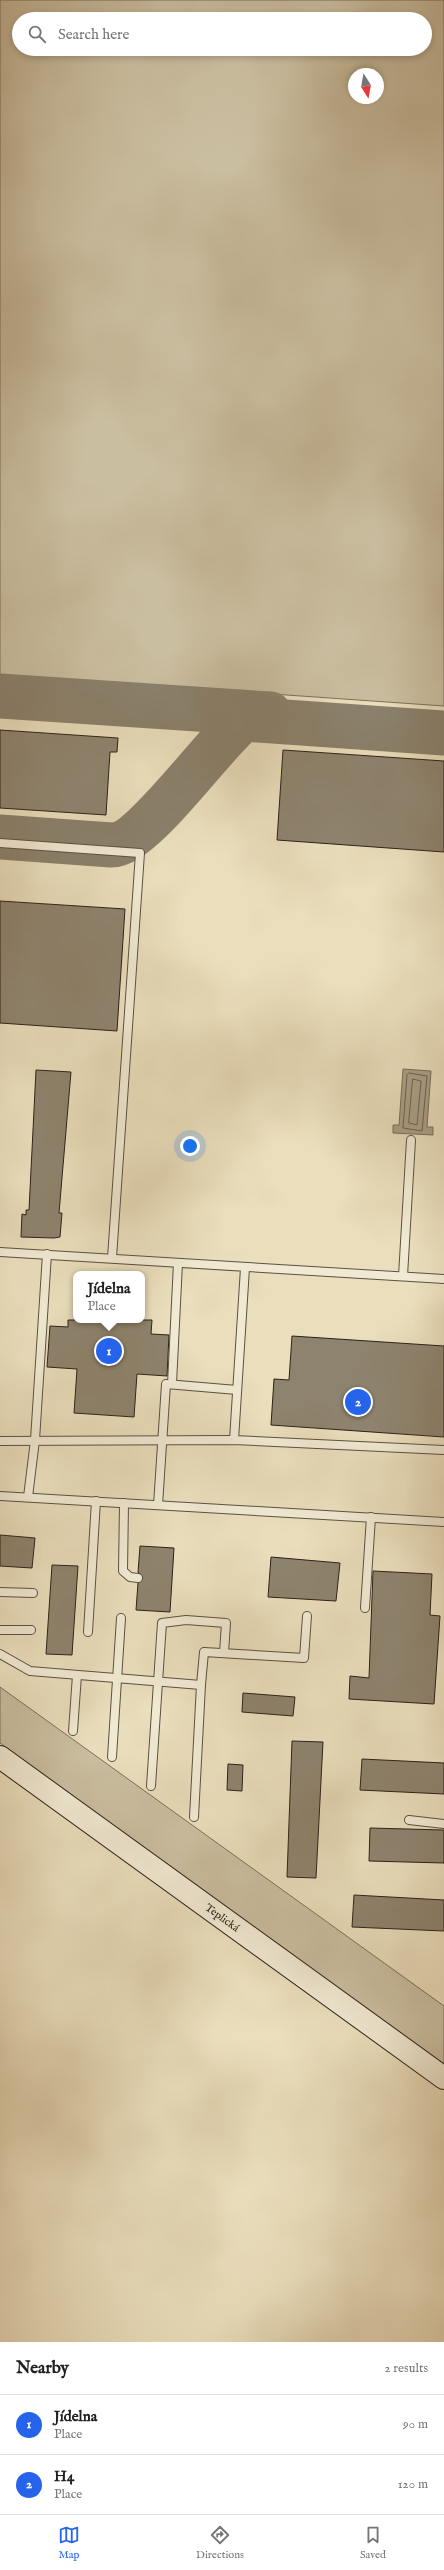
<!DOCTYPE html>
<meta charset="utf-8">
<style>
:root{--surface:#fff;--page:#f2f2f2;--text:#202124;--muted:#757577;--line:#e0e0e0;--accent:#2563eb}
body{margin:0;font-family:"IM FELL English",serif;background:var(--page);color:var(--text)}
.compass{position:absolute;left:348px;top:68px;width:36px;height:36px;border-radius:50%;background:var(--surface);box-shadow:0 2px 6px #0003;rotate:169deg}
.you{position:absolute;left:190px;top:1146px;width:14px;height:14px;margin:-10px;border:3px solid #fff;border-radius:50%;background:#1a73e8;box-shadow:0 0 0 6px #1a73e833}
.badge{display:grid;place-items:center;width:26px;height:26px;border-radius:50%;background:var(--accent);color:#fff;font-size:13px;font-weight:700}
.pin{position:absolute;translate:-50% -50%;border:2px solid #fff;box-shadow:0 1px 4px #0006}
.popup{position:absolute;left:73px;top:1271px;width:72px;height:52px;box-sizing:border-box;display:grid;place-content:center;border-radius:8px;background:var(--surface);filter:drop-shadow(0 1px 3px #0005);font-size:13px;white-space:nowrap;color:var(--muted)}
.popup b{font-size:15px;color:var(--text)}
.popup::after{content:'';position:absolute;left:50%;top:100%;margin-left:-8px;border:8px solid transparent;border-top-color:var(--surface)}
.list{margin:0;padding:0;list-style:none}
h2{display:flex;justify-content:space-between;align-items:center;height:52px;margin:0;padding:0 16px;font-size:17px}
h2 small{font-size:13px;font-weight:400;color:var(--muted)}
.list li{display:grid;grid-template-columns:26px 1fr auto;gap:12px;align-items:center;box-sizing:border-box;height:60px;padding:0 16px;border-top:1px solid var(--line)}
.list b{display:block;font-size:15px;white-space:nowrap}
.list p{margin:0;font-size:13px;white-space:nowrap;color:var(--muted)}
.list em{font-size:13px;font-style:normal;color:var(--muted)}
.icon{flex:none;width:22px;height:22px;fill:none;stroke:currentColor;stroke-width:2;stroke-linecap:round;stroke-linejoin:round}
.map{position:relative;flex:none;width:444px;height:2342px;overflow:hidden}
.search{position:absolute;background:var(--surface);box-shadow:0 2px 6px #0003;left:12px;right:12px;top:12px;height:44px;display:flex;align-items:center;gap:10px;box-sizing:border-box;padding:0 14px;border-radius:22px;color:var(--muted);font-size:15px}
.sheet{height:172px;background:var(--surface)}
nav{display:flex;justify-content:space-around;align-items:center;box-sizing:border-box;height:56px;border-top:1px solid var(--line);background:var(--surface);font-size:11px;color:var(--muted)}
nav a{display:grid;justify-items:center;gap:2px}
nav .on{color:var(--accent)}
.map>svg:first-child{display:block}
.green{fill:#cabea0;stroke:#7a705d;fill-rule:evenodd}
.water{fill:#a99e85;stroke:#776c5a}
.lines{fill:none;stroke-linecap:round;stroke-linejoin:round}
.shore{stroke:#6a6050;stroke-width:1}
.taxiway{stroke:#8a806b;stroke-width:45}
.building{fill:#8e836e;stroke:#2b211a}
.service-casing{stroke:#5b5042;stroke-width:10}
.secondary-casing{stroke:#2b211a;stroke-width:24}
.service{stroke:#f1ead3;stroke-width:8}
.secondary{stroke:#f1ead3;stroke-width:22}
.labels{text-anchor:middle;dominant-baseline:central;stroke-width:4;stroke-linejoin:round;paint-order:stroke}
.street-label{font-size:11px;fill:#2b211a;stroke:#f1ead3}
</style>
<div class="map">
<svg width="444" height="2342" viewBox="0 0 444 2342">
<rect width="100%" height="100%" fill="#eadebc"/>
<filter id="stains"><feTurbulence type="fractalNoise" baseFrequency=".005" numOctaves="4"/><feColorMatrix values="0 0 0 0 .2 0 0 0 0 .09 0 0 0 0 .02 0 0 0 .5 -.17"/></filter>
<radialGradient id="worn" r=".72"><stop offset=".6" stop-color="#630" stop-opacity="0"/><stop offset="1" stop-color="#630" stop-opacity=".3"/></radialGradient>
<g class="green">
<path d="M0,0H444V706L0,675ZM19,19H425V49H19ZM354,74H378V98H354Z"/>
<path d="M0,1687L444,2006V2067L0,1743Z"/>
</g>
<path class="water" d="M403,1069L431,1071L427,1127H433V1135L393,1133V1125H399Z"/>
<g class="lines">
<g class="shore">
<path d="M409,1073L427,1076L422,1131L403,1128L407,1075Z"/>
<path d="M413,1079L421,1081L417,1125L409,1123Z"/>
</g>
<g class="taxiway">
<path d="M0,696L270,714"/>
<path d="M0,837L111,845C143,846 214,742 244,719L444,733"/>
</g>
</g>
<g class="building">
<path d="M0,730L118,738L117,752H110L106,815L0,808Z"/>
<path d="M283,750L444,761V852L277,840Z"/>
<path d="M0,901L125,909L117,1031L0,1023Z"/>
<path d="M36,1070L71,1072L59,1213H62L60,1237L54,1238L21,1237L22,1214L26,1215V1210H29Z"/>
<path d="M68,1320H152L151,1334L169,1335L167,1376L137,1374L134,1417L74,1413L77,1369L47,1367L50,1326L68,1327Z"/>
<path d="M292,1336L444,1346V1437L271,1425L274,1379L289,1380Z"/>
<path d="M0,1535L35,1538L32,1568L0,1566Z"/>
<path d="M140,1546L174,1548L170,1612L136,1610L138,1583L143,1578L138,1572Z"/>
<path d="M271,1557L340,1563L336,1601L268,1597Z"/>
<path d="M52,1565L78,1566L72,1655L46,1654Z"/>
<path d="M373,1571L432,1574L430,1615L440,1616L434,1704L349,1699L350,1676L369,1678Z"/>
<path d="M243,1693L295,1697L293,1716L242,1712Z"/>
<path d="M292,1741L323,1742L316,1878L287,1877Z"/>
<path d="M362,1759L444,1763V1794L360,1790Z"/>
<path d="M228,1764L243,1765L242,1791L227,1790Z"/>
<path d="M370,1828L444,1830V1863L369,1861Z"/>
<path d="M354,1895L444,1900V1931L352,1927Z"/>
</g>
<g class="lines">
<g class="service-casing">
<g id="service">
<path d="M0,843L140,853L112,1258"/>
<path d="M0,1252L444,1279"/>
<path d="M403,1276L411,1140"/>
<path d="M172,1384L178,1263"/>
<path d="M234,1440L245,1268"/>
<path d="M0,1441L234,1440L444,1450"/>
<path d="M0,1496L444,1522"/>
<path d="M28,1497L35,1440L47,1254"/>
<path d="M124,1503L123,1571L130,1577L138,1578"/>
<path d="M158,1505L166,1384L237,1390"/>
<path d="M0,1592L33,1593"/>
<path d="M365,1608L371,1517"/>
<path d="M0,1630H31"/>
<path d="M88,1632L96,1501"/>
<path d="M0,1654L30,1671L201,1685L194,1817"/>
<path d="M201,1685L204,1652L304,1658L307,1616"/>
<path d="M73,1731L77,1675"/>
<path d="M112,1757L121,1618"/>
<path d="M151,1786L162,1623L186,1620L226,1623L224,1653"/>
<path d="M409,1820L444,1824"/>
</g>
</g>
<g class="secondary-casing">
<path id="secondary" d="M0,1757L444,2078"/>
</g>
<use href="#service" class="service"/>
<use href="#secondary" class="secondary"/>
</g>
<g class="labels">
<g class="street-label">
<text transform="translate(222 1918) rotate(36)">Teplická</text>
</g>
</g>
<rect width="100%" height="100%" filter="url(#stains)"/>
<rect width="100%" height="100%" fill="url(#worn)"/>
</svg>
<svg class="compass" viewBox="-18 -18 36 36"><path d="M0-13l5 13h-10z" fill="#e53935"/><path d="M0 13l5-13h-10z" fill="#757577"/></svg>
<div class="you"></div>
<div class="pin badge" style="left:109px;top:1351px">1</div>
<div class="popup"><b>Jídelna</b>Place</div>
<div class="pin badge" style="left:358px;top:1402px">2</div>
<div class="search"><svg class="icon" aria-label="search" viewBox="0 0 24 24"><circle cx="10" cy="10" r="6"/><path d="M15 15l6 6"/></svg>Search here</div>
</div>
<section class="sheet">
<h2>Nearby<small>2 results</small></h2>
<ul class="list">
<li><span class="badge">1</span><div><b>Jídelna</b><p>Place</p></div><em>90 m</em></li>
<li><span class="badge">2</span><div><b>H4</b><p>Place</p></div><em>120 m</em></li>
</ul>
</section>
<nav>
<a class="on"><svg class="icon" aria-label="map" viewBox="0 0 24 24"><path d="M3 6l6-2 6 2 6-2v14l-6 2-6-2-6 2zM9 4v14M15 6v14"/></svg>Map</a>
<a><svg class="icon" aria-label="directions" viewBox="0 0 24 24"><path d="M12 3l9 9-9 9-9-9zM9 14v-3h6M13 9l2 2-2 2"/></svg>Directions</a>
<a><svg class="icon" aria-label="saved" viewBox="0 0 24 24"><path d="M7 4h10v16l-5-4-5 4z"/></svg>Saved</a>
</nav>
